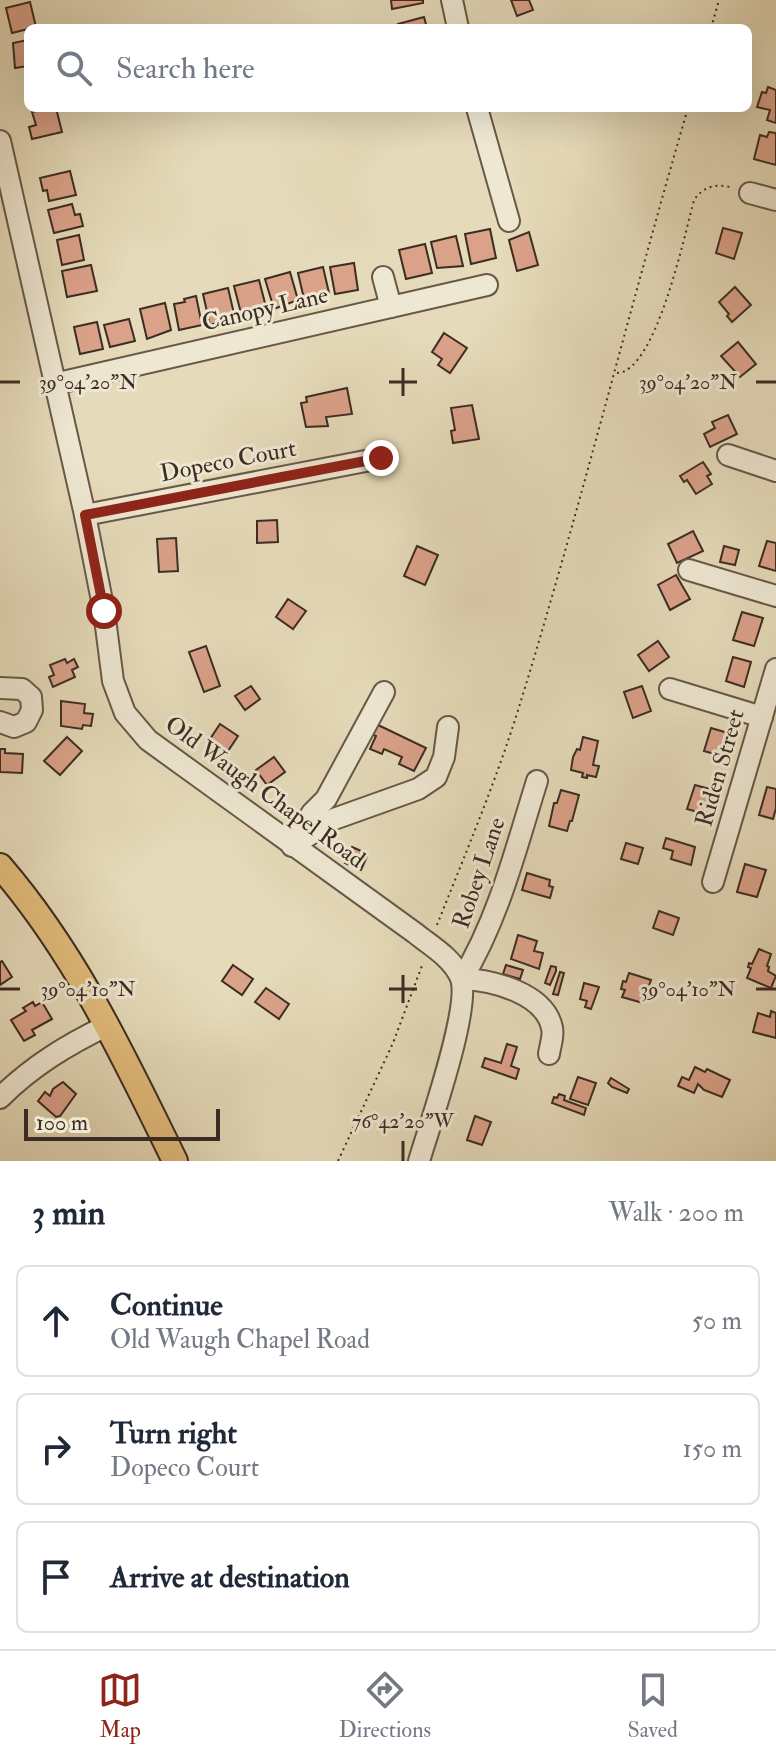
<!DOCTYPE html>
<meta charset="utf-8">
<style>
:root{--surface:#fff;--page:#f6f6f7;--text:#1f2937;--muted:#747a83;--line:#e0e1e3;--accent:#8f2418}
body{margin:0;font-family:"IM FELL Double Pica",serif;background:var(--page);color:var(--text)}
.scale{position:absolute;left:24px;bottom:20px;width:196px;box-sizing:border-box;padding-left:8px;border:4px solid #3d2c23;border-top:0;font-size:22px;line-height:28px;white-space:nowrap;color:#3d2c23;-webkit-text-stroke:6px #eee7d2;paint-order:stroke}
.stop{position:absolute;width:24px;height:24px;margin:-18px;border:6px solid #8f2418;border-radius:50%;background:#fff}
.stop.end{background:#8f2418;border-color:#fff;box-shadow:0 2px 8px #0008}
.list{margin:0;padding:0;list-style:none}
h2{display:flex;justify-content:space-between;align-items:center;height:104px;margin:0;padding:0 32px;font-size:34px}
h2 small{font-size:26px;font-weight:400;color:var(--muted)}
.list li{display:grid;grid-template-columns:52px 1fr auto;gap:24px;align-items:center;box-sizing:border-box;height:112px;margin:0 16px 16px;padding:0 16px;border:2px solid var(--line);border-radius:12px}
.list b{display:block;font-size:30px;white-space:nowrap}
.list p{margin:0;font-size:26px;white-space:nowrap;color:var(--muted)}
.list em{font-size:26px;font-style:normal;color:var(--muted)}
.icon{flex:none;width:44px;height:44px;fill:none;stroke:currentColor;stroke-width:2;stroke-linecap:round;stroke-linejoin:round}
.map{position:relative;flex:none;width:776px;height:1161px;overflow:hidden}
.search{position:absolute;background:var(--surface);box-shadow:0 8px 32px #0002;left:24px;right:24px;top:24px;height:88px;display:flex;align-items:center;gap:20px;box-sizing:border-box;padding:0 28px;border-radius:12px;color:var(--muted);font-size:30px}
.sheet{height:488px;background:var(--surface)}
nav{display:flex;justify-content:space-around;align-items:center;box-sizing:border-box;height:112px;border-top:2px solid var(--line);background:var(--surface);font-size:22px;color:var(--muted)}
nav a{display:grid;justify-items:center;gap:4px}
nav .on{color:var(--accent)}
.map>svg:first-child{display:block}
.building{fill:#dba28a;stroke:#3d2c23;stroke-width:2}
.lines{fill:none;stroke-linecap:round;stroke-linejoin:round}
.minor-casing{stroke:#675848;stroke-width:24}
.major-casing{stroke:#3d2c23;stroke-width:28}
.path{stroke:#3d2c23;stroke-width:2;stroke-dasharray:2 4;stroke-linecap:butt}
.minor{stroke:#eee7d2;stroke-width:20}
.major{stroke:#e2bd7c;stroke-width:24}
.route{stroke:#8f2418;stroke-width:10}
.ticks{fill:none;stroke:#3d2c23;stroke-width:3}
.labels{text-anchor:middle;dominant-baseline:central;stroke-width:6;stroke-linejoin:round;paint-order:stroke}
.street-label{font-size:24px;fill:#3d2c23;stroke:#eee7d2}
.ticks-label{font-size:20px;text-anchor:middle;fill:#3d2c23;stroke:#eee7d2;stroke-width:6;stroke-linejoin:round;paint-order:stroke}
</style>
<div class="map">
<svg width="776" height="1161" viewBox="0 0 776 1161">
<rect width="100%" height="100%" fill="#e5dab9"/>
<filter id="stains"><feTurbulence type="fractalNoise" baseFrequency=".0025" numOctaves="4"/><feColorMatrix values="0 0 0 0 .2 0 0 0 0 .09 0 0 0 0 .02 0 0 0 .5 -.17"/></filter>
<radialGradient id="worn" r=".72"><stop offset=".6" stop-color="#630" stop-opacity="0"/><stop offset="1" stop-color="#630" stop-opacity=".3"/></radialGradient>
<g class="building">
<path d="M391,0H423V3L392,9Z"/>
<path d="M511,0H529L533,10L517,16Z"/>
<path d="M30,2L36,27L12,33L6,8Z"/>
<path d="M424,17L427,28H399L398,24Z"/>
<path d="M28,40V66L15,68L13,43Z"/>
<path d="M768,87L776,90V123L767,120L770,110L757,107L762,92L766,93Z"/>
<path d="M51,108H56L62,132L32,139L29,127L36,125L32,112Z"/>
<path d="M769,132L776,133V165L754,159L760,135L767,137Z"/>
<path d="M70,171L76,195L49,201L47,190L43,191L40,178Z"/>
<path d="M72,204L75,215L80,214L83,226L54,233L48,210Z"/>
<path d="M723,228L742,233L734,259L716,253Z"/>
<path d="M490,229L496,258L471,264L465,234Z"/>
<path d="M529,232L538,265L517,271L509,240Z"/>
<path d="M79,235L84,260L62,265L57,240Z"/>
<path d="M456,236L463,266L437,268L431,242Z"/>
<path d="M425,244L432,273L406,279L399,250Z"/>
<path d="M354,263L358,290L335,294L330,267Z"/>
<path d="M91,265L97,291L67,297L62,271Z"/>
<path d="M323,267L329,293L305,303L298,273Z"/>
<path d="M290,272L298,300L274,309L265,279Z"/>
<path d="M259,280L266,307L254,310L255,314L242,317L234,286Z"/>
<path d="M735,287L751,305L732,322L727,316L729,314L719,302Z"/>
<path d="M228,288L235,318L210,325L203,294Z"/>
<path d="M196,296L202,325L179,330L174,304L185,302L184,299Z"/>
<path d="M165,303L171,330L147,339L140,309Z"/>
<path d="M129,319L135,341L110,347L104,325Z"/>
<path d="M97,322L103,349L80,354L74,327Z"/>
<path d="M444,333L467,348L450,373L438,365L442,359L432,352Z"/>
<path d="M738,342L756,364L740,377L721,356Z"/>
<path d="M347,388L352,414L326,417L328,426L306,427L301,403L307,402L306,397Z"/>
<path d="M472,405L479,439L453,443L451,431L455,430L451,408Z"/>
<path d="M728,415L737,434L710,447L704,434L715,428L712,422Z"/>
<path d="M703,462L711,474L707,476L712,484L696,494L687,480L684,482L680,476Z"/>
<path d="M277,520L278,542L257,543V521Z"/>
<path d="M693,531L703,551L677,563L668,544Z"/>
<path d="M176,538L178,571L159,572L157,539Z"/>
<path d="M767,541L776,543V571L759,566Z"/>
<path d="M417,546L438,555L425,585L404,576Z"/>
<path d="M724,546L739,550L735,565L720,562Z"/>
<path d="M676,575L690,599L670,610L658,585Z"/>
<path d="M288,599L306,611L293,629L276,617Z"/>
<path d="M742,612L763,618L754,646L733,640Z"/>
<path d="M658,641L669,657L649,671L638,655Z"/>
<path d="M206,646L220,686L204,692L189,652Z"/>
<path d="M733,657L751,662L744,687L726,681Z"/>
<path d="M65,659L67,663L74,659L78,667L72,670L75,677L53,687L49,677L54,675L50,665Z"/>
<path d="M251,686L260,699L245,710L235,696Z"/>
<path d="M642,686L651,711L633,718L624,692Z"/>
<path d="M61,701L85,704L84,713L93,714L91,726L83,725L82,729L61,726Z"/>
<path d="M220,724L238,736L228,751L210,739Z"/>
<path d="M376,724L426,748L414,771L399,764L402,757L384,749L382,754L370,749L376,736L371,734Z"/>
<path d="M711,728L728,733L722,756L704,751Z"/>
<path d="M67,737L82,751L60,775L44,761Z"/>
<path d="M583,737L598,741L593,765L599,766L596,777L587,775V778L582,777L583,773L571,770L573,757L577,749L580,750Z"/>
<path d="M0,749H5V753L23,754L22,773L0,772Z"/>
<path d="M274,757L285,772L267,785L256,770Z"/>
<path d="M695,785L713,790L705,814L687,809Z"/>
<path d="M767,787L776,789V808L773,819L759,815Z"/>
<path d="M561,790L579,795L572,821H570L567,831L549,826L554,803H557Z"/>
<path d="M666,838L695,847L691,865L671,859L673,851L663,848Z"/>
<path d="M626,843L643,848L638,864L621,859Z"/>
<path d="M352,847L368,854L361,870L345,863Z"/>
<path d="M745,864L766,870L757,897L737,892Z"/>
<path d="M527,873L550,880L549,886L553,887L550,898L522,890Z"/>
<path d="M659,911L679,918L673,935L653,928Z"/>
<path d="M518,935L537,941L534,951L543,953L539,969L511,959Z"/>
<path d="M759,949L771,954L767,966L769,967L768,971L776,976L771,988L747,978L751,968L748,967L749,963L752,964Z"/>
<path d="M2,961L12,977L0,985V962Z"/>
<path d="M233,965L253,979L242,995L222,981Z"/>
<path d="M506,965L523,970L520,979L503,974Z"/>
<path d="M551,966L556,967V971L550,985L545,983Z"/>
<path d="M560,972L564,973L558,995L553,994Z"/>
<path d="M629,973L651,980L643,1003L622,997L625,990L621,989L623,981L626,982Z"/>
<path d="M584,983L599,987L591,1009L585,1007L587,1001L580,999Z"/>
<path d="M266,988L289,1004L279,1019L255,1002Z"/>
<path d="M33,1002L35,1006L42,1002L52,1019L32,1030L35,1035L24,1041L11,1020L26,1011L23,1008Z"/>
<path d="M771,1011L776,1013V1038L753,1032L758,1013L770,1017Z"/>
<path d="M507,1044L517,1047L511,1066L519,1069L516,1079L482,1067L485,1058L501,1063Z"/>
<path d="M695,1067L705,1072L707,1069L730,1080L722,1097L704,1090L698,1084L694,1093L678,1086L682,1077L689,1080Z"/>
<path d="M578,1077L596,1083L588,1105L570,1099Z"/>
<path d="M611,1078L629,1089L627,1093L612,1087L608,1083Z"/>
<path d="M63,1082L76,1094L60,1116L56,1117L38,1101L45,1092L50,1096L53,1089Z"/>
<path d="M559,1094L565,1096L564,1100L586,1108L584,1115L552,1103L554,1097L557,1098Z"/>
<path d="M475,1116L491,1122L482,1145L467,1140Z"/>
</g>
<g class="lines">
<g class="minor-casing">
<g id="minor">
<path d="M452,0L458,28"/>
<path d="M477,108L509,221"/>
<path d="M0,141L85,515L104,611L113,681L125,713L148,740L415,933C431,946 451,957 460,976C473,1003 429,1127 419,1161"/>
<path d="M750,193L776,200"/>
<path d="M383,277L391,307"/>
<path d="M54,384L487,285"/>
<path d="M728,455L776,471"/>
<path d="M85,515L381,458"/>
<path d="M689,570L776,596"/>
<path d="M0,688L22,689L31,697L32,710L26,722L14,727L0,722"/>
<path d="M670,689L762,717"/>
<path d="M296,839L312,813L326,799L384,692"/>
<path d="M292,846L334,819L418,789L436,777L444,757L448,727"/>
<path d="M713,882L776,669"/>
<path d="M462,979C499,918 516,848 537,781"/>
<path d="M462,979C492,980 545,993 552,1028C554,1036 550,1046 549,1054"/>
<path d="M0,1098C32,1066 67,1045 108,1025"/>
</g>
</g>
<g class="major-casing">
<path id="major" d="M0,866C76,954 124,1057 175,1161"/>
</g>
<g class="path">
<path d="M711,28L719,0"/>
<path d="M617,373C656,372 685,233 694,200C704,186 716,183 733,188"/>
<path d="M437,925C466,852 497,779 520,704C581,506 630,306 688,108"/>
<path d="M338,1161L393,1043L423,963"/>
</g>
<use href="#minor" class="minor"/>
<use href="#major" class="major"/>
</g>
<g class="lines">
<path class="route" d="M104,611L85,515L381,458"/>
</g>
<path class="ticks" d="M403,368V396M0,382H20M389,382H417M756,382H776M403,975V1003M0,989H20M389,989H417M756,989H776M403,1141V1161"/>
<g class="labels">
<g class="street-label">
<text transform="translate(265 309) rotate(-13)">Canopy Lane</text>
<text transform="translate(228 461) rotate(-11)">Dopeco Court</text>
<text transform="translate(720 768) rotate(-74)">Riden Street</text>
<text transform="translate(265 792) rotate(36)">Old Waugh Chapel Road</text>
<text transform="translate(479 873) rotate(-71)">Robey Lane</text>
</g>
</g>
<g class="ticks-label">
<text x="88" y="389">39°04'20"N</text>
<text x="688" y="389">39°04'20"N</text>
<text x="88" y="996">39°04'10"N</text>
<text x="688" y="996">39°04'10"N</text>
<text x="403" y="1128">76°42'20"W</text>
</g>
<rect width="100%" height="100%" filter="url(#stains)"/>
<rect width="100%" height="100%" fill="url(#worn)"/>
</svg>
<div class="scale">100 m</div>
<div class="stop" style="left:104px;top:611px"></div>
<div class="stop end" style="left:381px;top:458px"></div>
<div class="search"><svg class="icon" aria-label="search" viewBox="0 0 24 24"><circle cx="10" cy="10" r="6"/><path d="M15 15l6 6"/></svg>Search here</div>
</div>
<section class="sheet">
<h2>3 min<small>Walk · 200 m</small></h2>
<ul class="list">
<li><svg class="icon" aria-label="ahead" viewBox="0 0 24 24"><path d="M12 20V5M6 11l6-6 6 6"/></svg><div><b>Continue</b><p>Old Waugh Chapel Road</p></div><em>50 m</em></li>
<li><svg class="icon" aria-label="right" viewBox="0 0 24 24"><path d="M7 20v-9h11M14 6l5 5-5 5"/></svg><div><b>Turn right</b><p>Dopeco Court</p></div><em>150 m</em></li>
<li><svg class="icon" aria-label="arrive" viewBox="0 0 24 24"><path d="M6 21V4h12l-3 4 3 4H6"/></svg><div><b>Arrive at destination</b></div></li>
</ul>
</section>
<nav>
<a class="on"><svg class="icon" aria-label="map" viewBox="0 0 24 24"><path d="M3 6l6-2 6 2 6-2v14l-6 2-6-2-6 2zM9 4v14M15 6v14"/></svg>Map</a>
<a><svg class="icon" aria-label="directions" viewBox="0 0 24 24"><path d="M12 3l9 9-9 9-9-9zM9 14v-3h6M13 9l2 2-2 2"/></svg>Directions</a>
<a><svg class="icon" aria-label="saved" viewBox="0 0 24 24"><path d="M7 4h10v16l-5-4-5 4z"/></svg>Saved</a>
</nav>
